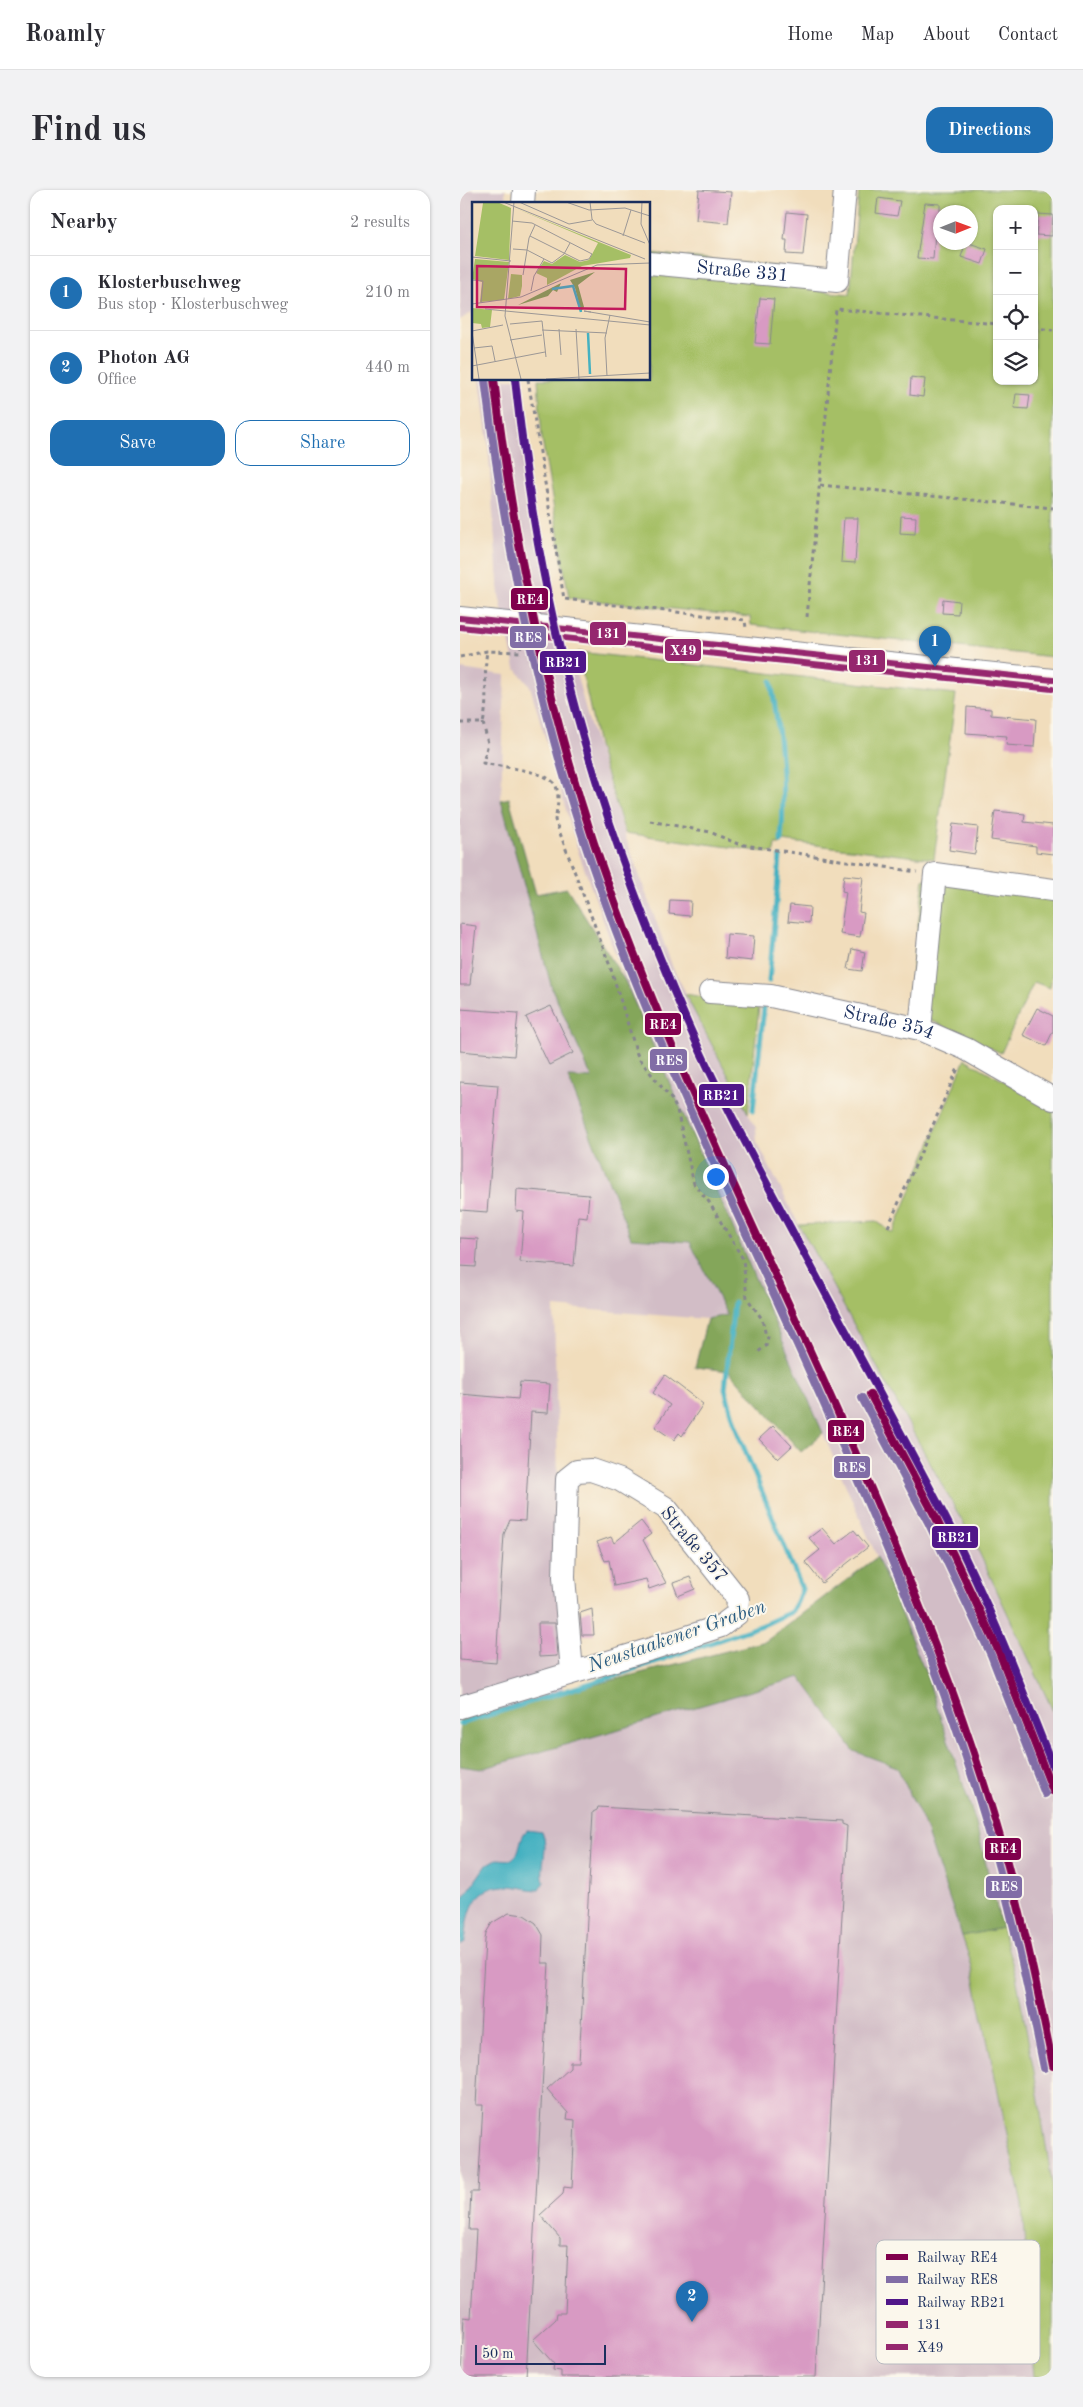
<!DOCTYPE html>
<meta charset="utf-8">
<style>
:root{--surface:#fff;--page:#f2f2f3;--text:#2b2b33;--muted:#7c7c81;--line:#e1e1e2;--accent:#1f6fb2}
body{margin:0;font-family:"Old Standard TT",serif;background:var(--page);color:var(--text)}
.controls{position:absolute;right:15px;top:15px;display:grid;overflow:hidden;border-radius:10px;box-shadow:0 1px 4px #0004}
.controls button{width:45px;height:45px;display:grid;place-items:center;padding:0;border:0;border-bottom:1px solid var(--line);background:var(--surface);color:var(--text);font:25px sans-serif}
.compass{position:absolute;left:473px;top:15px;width:45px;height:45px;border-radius:50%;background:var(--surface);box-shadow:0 1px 4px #0004;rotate:89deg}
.scale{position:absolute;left:15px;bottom:12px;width:131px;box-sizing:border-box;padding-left:5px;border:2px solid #1b2f5e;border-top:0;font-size:14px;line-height:18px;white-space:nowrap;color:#1b2f5e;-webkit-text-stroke:4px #fbf7ec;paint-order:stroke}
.you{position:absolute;left:255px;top:986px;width:18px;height:18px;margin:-12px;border:4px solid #fff;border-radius:50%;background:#1a73e8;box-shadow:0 0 0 8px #1a73e833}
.badge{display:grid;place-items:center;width:32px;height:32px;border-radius:50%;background:var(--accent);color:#fff;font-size:16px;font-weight:700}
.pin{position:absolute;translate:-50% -41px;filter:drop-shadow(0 1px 2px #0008)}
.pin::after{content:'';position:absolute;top:26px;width:18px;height:15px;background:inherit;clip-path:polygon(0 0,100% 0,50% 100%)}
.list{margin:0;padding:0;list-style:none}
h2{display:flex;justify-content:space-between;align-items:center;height:65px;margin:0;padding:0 20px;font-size:21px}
h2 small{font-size:16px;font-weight:400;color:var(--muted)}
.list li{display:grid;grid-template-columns:32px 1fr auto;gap:15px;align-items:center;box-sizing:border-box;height:75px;padding:0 20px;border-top:1px solid var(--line)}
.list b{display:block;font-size:19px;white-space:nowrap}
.list p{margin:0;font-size:16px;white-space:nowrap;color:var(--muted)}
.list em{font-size:16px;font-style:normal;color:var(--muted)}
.actions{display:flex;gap:10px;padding:15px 20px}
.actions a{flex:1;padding:11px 0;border:1px solid var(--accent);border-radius:15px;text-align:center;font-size:18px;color:var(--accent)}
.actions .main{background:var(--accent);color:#fff}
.icon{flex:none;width:28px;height:28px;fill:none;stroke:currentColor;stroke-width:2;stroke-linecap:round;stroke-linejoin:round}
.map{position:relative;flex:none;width:593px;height:2187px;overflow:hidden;border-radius:15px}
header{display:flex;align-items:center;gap:30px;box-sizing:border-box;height:70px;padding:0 25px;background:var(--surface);border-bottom:1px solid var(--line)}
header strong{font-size:24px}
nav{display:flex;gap:28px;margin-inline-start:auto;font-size:18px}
.intro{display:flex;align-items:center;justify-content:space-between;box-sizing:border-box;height:120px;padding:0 30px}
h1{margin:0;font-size:35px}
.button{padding:12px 22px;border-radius:15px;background:var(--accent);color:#fff;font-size:18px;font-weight:700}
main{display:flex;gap:30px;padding:0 30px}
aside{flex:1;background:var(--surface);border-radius:15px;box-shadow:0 1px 4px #0004}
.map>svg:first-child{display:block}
.industrial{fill:#d2bdc6}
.green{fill:#a5bf65;stroke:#607762;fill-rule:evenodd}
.forest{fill:#84a65a;stroke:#506a5c}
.water{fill:#45b1c1;stroke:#307090}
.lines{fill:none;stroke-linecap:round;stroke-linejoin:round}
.stream{stroke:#45b1c1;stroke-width:5}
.building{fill:#d89ac3}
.minor-casing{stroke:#86868d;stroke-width:24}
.path{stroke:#86868d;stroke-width:3;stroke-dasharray:4 4;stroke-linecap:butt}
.minor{stroke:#fff;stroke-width:22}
.bus-1-casing{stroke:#fbf7ec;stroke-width:10}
.bus-2-casing{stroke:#fbf7ec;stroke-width:10}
.bus-1{stroke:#95276e;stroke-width:6}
.bus-2{stroke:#95276e;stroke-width:6}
.rail-1-casing{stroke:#fbf7ec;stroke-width:11}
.rail-2-casing{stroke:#fbf7ec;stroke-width:11}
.rail-3-casing{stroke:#fbf7ec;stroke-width:11}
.rail-1{stroke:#80004d;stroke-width:8}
.rail-2{stroke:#816da6;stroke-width:8}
.rail-3{stroke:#501689;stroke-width:8}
.labels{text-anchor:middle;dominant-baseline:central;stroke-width:4;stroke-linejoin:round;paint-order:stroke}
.street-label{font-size:19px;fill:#1b2f5e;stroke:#fbf7ec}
.water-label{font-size:20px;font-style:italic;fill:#2a5c81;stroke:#fbf7ec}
.inset-river{fill:none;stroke:#45b1c1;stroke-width:2.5}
.inset-road{fill:none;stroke:#9b9796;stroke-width:1}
.view{fill:#c2185b;fill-opacity:0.15;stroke:#c2185b;stroke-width:2.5}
.inset-edge{fill:none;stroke:#1b2f5e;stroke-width:2.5}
.key{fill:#fbf7ec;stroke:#b8bbc1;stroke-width:1}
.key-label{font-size:14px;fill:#1b2f5e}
.line-badge{stroke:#fbf7ec;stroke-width:2}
.badge-label{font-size:14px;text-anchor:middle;font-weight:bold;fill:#fff}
</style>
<header>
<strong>Roamly</strong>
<nav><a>Home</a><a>Map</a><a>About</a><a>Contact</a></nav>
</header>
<div class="intro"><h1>Find us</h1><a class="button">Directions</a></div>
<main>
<aside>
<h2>Nearby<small>2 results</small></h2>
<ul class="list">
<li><span class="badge">1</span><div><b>Klosterbuschweg</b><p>Bus stop · Klosterbuschweg</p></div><em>210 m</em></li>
<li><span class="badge">2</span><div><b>Photon AG</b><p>Office</p></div><em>440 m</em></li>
</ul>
<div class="actions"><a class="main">Save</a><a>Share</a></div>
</aside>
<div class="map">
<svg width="593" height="2187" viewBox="0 0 593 2187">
<rect width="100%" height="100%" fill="#fbf7ec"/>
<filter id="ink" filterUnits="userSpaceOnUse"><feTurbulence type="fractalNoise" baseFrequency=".02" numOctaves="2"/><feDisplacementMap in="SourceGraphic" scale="10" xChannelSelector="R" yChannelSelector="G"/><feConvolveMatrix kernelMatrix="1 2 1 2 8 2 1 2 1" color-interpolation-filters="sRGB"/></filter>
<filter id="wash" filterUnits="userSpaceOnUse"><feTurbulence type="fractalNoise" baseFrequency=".0096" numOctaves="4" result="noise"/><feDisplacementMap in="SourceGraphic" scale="20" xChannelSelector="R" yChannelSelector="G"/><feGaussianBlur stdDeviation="1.12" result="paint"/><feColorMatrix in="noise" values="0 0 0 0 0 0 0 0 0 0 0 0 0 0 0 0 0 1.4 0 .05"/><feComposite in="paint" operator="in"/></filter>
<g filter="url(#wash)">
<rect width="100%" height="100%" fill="#f1ddbc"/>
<g class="industrial">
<path d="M0,0H45L46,14H14V138L12,122L0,130Z"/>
<path d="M20,189H57L61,237H65L66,250L63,251L72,310L82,366H85L87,379L84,380L87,399L101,464L114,475L128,528L164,643L213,778L296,938L297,952L339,1035L518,1360L593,1521V2000L576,1892L556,1786L515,1630L466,1484L417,1367L165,791L118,661L70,496L55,478L39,405L28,254Z"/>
<path d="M0,479L45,485L41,610L92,799L132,888H108L171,1048L230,1052L267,1125L247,1129L94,1117L103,1504L0,1529Z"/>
<path d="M340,1487L394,1561L437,1577L463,1631L511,1773L562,2015L574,2187H0V1576L21,1579Z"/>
</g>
<g class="green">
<path d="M399,0H593V467L291,435L290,427L109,408L82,249L78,189H189V63L360,81L359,101L390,104ZM537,19H574V191H537ZM480,22H510V52H480Z"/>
<path d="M118,462L496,504L474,669L322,651L321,654H315L314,663L165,643L139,560Z"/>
<path d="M464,689L593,706V779L590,798L574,792L541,863L447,819Z"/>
<path d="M225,804L299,816L288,923Z"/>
<path d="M505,869L593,919V1521L518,1360L339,1035L416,1031L433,1043Z"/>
<path d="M542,1738L556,1786L576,1892L593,2000V2187H574L562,2015L511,1773L502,1746Z"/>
</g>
<g class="forest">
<path d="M49,608L76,704L107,698L165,791L363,1243L341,1262L269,1181L235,1177L247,1129L267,1125L230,1052L171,1048L108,887L132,888L92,799L41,610Z"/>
<path d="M417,1367L466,1484L515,1630L542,1738L502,1746L463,1631L437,1577L394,1561L340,1487L21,1579L0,1576V1529L306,1451Z"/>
</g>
<path class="water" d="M67,1640L82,1642C90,1659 79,1675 84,1692L79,1700C68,1700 59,1696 48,1696C12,1695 8,1724 5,1753L0,1756V1713L26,1675L37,1669L52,1670C62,1662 58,1648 67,1640Z"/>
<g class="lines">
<g class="stream">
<path d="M311,491C320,544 326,597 321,651"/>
<path d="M309,791L320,667"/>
<path d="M293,920L304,818"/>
<path d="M0,1534L157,1485L303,1435L331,1422L337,1412L342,1399L277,1241L265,1199L274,1112"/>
</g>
</g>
<g id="blocks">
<g class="building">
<path d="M239,0L271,2L268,33L236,30Z"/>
<path d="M418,8L440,11L437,26L416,23Z"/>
<path d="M465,13L480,14V29H476L473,69L457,68Z"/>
<path d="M327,22L347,24L343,65L326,64L327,50H324Z"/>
<path d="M578,24L593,25L592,46L576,45Z"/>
<path d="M506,52L527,59L522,74L501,67Z"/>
<path d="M300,108L314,109L310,154L295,153Z"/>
<path d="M451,187L465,189L463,207L450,205Z"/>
<path d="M556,204L570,205L568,219L554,218Z"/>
<path d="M441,326L456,327L455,344L440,343Z"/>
<path d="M384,328H398L395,373L381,372Z"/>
<path d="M483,409L499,411L498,424L482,423Z"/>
<path d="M507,517L531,519V525L576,529L574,557L546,555L547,546L506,543Z"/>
<path d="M535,621L565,624L564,632L593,635V664L576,662V656L531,650Z"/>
<path d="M493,634L518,637L515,664L489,660Z"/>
<path d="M384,685L403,687L399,722L404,723L400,747L380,744L386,702L382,701Z"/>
<path d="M210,710L231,711L230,726L209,724Z"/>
<path d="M330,715L350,717L349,733L328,731Z"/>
<path d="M0,734L16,736L10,795H0Z"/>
<path d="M267,744L294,746L292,771L265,768Z"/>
<path d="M392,759L405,762L402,781L388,779Z"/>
<path d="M91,816L113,863L89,875L66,827Z"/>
<path d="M577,818L593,826V841L586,856L563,845Z"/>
<path d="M0,819L58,823L54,866L0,861Z"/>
<path d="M0,892L38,895L27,1022L0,1020Z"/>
<path d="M57,999L129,1005L127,1027L118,1026L114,1076L60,1072L64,1022L56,1021Z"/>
<path d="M0,1048L18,1049L16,1077L0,1076Z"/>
<path d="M205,1185L243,1214L222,1246L219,1243L214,1250L195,1237L210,1215L193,1203Z"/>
<path d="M60,1192L90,1194L88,1223L71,1222L65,1331L50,1330L44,1344L36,1473L0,1470V1204L58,1209Z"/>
<path d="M313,1236L332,1256L318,1269L299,1249Z"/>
<path d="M181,1331L191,1344L183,1350L206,1393L189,1399L186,1389L154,1396L149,1370L145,1371L137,1352L151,1347L154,1353Z"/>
<path d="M362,1338L376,1354L394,1340L408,1357L362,1393L345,1372L360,1360L349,1348Z"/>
<path d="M230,1387L235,1399L218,1406L213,1393Z"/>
<path d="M132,1419L134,1445H122L120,1423Z"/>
<path d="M78,1433H95L97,1466L79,1467Z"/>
<path d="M138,1617L382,1631V1634L387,1636L356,2187H101V2181L93,2180L94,2174L73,2150L96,2129L97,2123H105L108,2055H100V2048L80,2025L103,2004L104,1997L112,1998L115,1930L107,1929L108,1923L87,1899L110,1878V1872H119L133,1622L137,1620Z"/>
<path d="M49,1723L64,1725L76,1733L83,1745L82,1773H89L66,2187H1L4,2127L11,2128L16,2040H9L11,2002H18L23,1915H16L25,1750L26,1743L32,1733Z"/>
</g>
</g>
</g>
<g filter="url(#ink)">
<use href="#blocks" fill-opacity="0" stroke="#86868d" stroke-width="1"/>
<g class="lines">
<g class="minor-casing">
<g id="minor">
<path d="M63,14L64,0"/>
<path id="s1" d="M189,73L377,91L385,0"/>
<path d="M0,428L593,490"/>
<path id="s2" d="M250,802L311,806L460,839L506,859L593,909"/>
<path d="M460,839L475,684L593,700"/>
<path d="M0,1517L191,1459L261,1436L277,1424L278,1409L206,1318L160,1290L131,1280L117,1281L107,1289L104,1387L112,1482"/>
</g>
</g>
<g class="path">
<path d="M574,138L593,140"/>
<path d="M68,189L104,409L285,430L286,438"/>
<path d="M360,295L593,318"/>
<path d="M347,427L376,119L537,134"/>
<path d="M0,467L27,461L60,462L61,454"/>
<path d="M0,533H23C29,509 23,486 27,461"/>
<path d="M23,533L28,553L23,573C39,577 89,580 96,596C100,607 97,619 95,630L150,776L177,864L180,870L212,910L217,920L234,994L249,1012L283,1069L287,1108L302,1129L306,1146L308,1147L306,1156L298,1162"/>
<path d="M190,631L250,642L278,654L457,682"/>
<path d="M428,1037L499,876"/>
</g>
<use href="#minor" class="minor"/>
<g class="bus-1-casing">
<path id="bus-1" d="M0,428L593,490"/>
</g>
<g class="bus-2-casing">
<path id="bus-2" d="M0,437L592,499"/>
</g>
<use href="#bus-1" class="bus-1"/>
<use href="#bus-2" class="bus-2"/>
<g class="rail-1-casing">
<g id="rail-1">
<path d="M34,189C53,347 84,502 134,653C207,871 316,1076 406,1287C453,1397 499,1509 533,1623C558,1706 576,1791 593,1876"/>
<path d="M410,1204L476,1328L539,1462L593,1601"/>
</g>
</g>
<g class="rail-2-casing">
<g id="rail-2">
<path d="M25,190C44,348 75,503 125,654C197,871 307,1079 397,1289C445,1398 490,1510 524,1625C549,1708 567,1793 584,1878"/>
<path d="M402,1208L468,1332L531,1465L585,1604"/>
</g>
</g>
<g class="rail-3-casing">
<path id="rail-3" d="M55,189C61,244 68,298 78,353C107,518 160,680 228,834C256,898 289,960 322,1022C375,1122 430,1221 482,1321C525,1404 559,1490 593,1577"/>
</g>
<use href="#rail-1" class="rail-1"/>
<use href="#rail-2" class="rail-2"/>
<use href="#rail-3" class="rail-3"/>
</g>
</g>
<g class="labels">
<g class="street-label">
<text stroke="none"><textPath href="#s1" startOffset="94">Straße 331</textPath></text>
<text stroke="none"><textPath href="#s2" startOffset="182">Straße 354</textPath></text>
<text transform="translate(233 1355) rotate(50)">Straße 357</text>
</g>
<g class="water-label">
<text transform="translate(217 1447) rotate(-19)">Neustaakener Graben</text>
</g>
</g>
<g transform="translate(12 12)">
<rect width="178" height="178" fill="#f1ddbc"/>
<path d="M25,0L39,6L37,58L3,54L11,1ZM43,6L159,53L158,56L110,64L75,83V76L64,71L72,59L80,62L93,53L108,60L117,58L126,41ZM3,57L37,60L32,98L8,100L10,80L0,77ZM39,72L50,73V84L48,94L36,97ZM0,106L20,108L18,125L10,126L9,122L0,121Z" fill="#a5bf65"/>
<path d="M123,70L106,83L112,105L109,110L103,86L98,78ZM89,81L85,90L81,88L76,94L46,103Z" fill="#84a65a"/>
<path class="inset-river" d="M80,87L101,84L109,110M116,131L118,172"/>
<path class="inset-road" d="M31,0L173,57M42,0L33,114L49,177M47,0L97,22L120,18M94,0L117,8L153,6L178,14M118,0L120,17L124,22L173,41M170,0L169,22L178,43M40,19L60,21L120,52L117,57L108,59L58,34M151,34L159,8M41,47L55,48L80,61L92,52L98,41M0,55L39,59M51,73L57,36L63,23M0,78L11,79L9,101M59,89L62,74L72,57M0,102L49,95L125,63L178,61M13,107L178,123M119,110L112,109L178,120M38,122L70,119L74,155M87,127L89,153M104,127L107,177M70,128L135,131M0,129L31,123M0,130L7,177M38,138L70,133M2,146L20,144L23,159M0,164L73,150M135,174L133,136L138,113M74,177L178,171"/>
<path class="view" d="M5,64L154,67L153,107L5,105Z"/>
<rect width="178" height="178" class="inset-edge"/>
</g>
<rect x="416" y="2050" width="164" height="124" rx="8" class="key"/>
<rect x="426" y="2064" width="22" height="6" fill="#80004d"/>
<rect x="426" y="2086" width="22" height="7" fill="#816da6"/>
<rect x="426" y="2109" width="22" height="6" fill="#501689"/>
<rect x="426" y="2131" width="22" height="7" fill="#95276e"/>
<rect x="426" y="2154" width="22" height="6" fill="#95276e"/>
<g class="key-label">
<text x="457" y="2072">Railway RE4</text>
<text x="457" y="2094">Railway RE8</text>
<text x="457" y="2117">Railway RB21</text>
<text x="457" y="2139">131</text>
<text x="457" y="2162">X49</text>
</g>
<g class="line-badge">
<rect x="50" y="397" width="39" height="24" rx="5" fill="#80004d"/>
<rect x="129" y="431" width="38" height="25" rx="5" fill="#95276e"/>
<rect x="49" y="435" width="38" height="24" rx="5" fill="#816da6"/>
<rect x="204" y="448" width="38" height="24" rx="5" fill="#95276e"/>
<rect x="388" y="459" width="38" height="24" rx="5" fill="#95276e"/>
<rect x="79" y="460" width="48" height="24" rx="5" fill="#501689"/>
<rect x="184" y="822" width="38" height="24" rx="5" fill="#80004d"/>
<rect x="189" y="858" width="39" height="24" rx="5" fill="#816da6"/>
<rect x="238" y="893" width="47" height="24" rx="5" fill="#501689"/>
<rect x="367" y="1229" width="38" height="24" rx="5" fill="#80004d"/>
<rect x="373" y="1265" width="38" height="24" rx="5" fill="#816da6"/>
<rect x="471" y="1335" width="48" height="24" rx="5" fill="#501689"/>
<rect x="524" y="1647" width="38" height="24" rx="5" fill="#80004d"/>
<rect x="525" y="1685" width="38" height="24" rx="5" fill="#816da6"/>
</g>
<g class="badge-label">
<text x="70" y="414">RE4</text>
<text x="148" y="448">131</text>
<text x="68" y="452">RE8</text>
<text x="223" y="465">X49</text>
<text x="407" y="475">131</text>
<text x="103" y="477">RB21</text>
<text x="203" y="839">RE4</text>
<text x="209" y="875">RE8</text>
<text x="261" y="910">RB21</text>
<text x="386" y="1246">RE4</text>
<text x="392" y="1282">RE8</text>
<text x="495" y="1352">RB21</text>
<text x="543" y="1663">RE4</text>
<text x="544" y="1701">RE8</text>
</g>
</svg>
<div class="controls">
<button>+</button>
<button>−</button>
<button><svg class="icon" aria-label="locate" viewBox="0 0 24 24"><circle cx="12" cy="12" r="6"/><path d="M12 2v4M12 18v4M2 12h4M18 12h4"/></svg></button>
<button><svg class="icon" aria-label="layers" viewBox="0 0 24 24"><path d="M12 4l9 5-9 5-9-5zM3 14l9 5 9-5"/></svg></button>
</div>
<svg class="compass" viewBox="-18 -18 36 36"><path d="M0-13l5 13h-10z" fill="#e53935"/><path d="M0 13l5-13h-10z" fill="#7c7c81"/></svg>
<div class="scale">50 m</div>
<div class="you"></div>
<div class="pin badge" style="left:475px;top:477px">1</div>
<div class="pin badge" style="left:232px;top:2132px">2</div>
</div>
</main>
